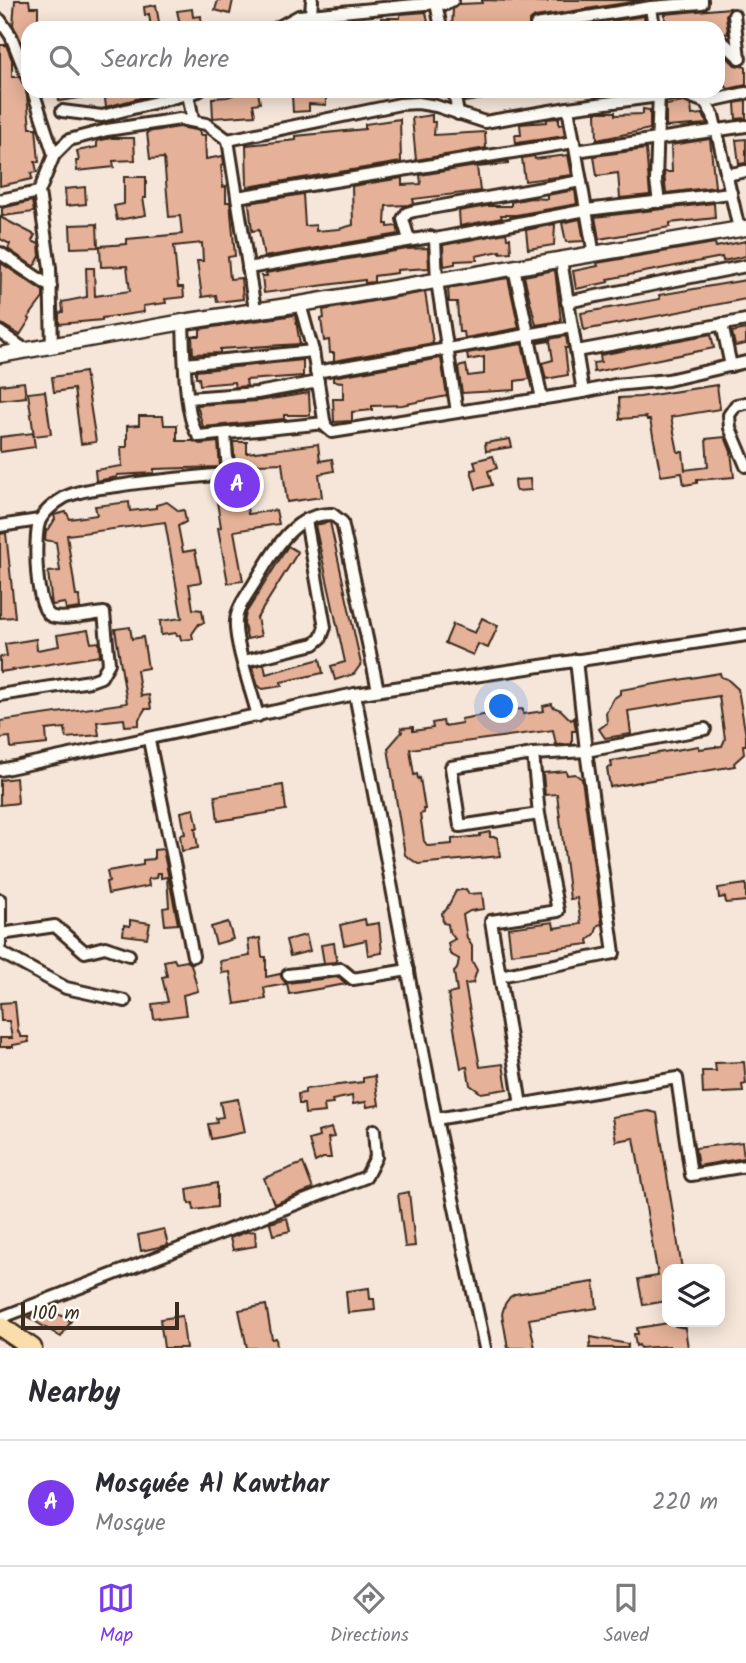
<!DOCTYPE html>
<meta charset="utf-8">
<style>
:root{--surface:#fff;--page:#f2f2f3;--text:#2b2b33;--muted:#7c7c81;--line:#e1e1e2;--accent:#7c3aed}
body{margin:0;font-family:Kalam,sans-serif;background:var(--page);color:var(--text)}
.controls{position:absolute;right:21px;bottom:21px;display:grid;overflow:hidden;border-radius:14px;box-shadow:0 4px 18px #0003}
.controls button{width:63px;height:63px;display:grid;place-items:center;padding:0;border:0;border-bottom:2px solid var(--line);background:var(--surface);color:var(--text);font:35px sans-serif}
.scale{position:absolute;left:21px;bottom:18px;width:158px;box-sizing:border-box;padding-left:7px;border:4px solid #3b2a1e;border-top:0;font-size:19px;line-height:24px;white-space:nowrap;color:#3b2a1e;-webkit-text-stroke:5px #fdfcf7;paint-order:stroke}
.you{position:absolute;left:502px;top:707px;width:24px;height:24px;margin:-18px;border:5px solid #fff;border-radius:50%;background:#1a73e8;box-shadow:0 0 0 10px #1a73e833}
.badge{display:grid;place-items:center;width:46px;height:46px;border-radius:50%;background:var(--accent);color:#fff;font-size:23px;font-weight:700}
.pin{position:absolute;translate:-50% -50%;border:4px solid #fff;box-shadow:0 2px 7px #0006}
.list{margin:0;padding:0;list-style:none}
h2{display:flex;justify-content:space-between;align-items:center;height:91px;margin:0;padding:0 28px;font-size:30px}
h2 small{font-size:23px;font-weight:400;color:var(--muted)}
.list li{display:grid;grid-template-columns:46px 1fr auto;gap:21px;align-items:center;box-sizing:border-box;height:126px;padding:0 28px;border-top:2px solid var(--line)}
.list b{display:block;font-size:26px;white-space:nowrap}
.list p{margin:0;font-size:23px;white-space:nowrap;color:var(--muted)}
.list em{font-size:23px;font-style:normal;color:var(--muted)}
.icon{flex:none;width:38px;height:38px;fill:none;stroke:currentColor;stroke-width:2;stroke-linecap:round;stroke-linejoin:round}
.map{position:relative;flex:none;width:746px;height:1348px;overflow:hidden}
.search{position:absolute;background:var(--surface);box-shadow:0 4px 18px #0003;left:21px;right:21px;top:21px;height:77px;display:flex;align-items:center;gap:18px;box-sizing:border-box;padding:0 24px;border-radius:21px;color:var(--muted);font-size:26px}
.sheet{height:217px;background:var(--surface)}
nav{display:flex;justify-content:space-around;align-items:center;box-sizing:border-box;height:98px;border-top:2px solid var(--line);background:var(--surface);font-size:19px;color:var(--muted)}
nav a{display:grid;justify-items:center;gap:4px}
nav .on{color:var(--accent)}
.map>svg:first-child{display:block}
.building{fill:#e5b198;stroke:#3b2a1e;stroke-width:2}
.lines{fill:none;stroke-linecap:round;stroke-linejoin:round}
.minor-casing{stroke:#3b2a1e;stroke-width:16}
.tertiary-casing{stroke:#3b2a1e;stroke-width:19}
.primary-casing{stroke:#3b2a1e;stroke-width:23}
.minor{stroke:#fdfcf7;stroke-width:10}
.tertiary{stroke:#fdfcf7;stroke-width:14}
.primary{stroke:#fbddab;stroke-width:18}
</style>
<div class="map">
<svg width="746" height="1348" viewBox="0 0 746 1348">
<rect width="100%" height="100%" fill="#f6e6da"/>
<filter id="ink" filterUnits="userSpaceOnUse"><feTurbulence type="fractalNoise" baseFrequency=".0143" numOctaves="2"/><feDisplacementMap in="SourceGraphic" scale="14" xChannelSelector="R" yChannelSelector="G"/><feConvolveMatrix kernelMatrix="1 2 1 2 8 2 1 2 1" color-interpolation-filters="sRGB"/></filter>
<g filter="url(#ink)">
<g class="building">
<path d="M15,0H29L30,7H38V28H28V52H26L13,25Z"/>
<path d="M218,0H233L230,14L215,10Z"/>
<path d="M482,0L547,2L546,0H645L535,17L529,22V28H452L453,9L459,4L482,3Z"/>
<path d="M156,5L160,28H151L149,14L145,15L144,7Z"/>
<path d="M730,8L726,15L728,34L718,33V28L712,27L665,28V14Z"/>
<path d="M192,9L193,17L201,16L202,28H181L177,11Z"/>
<path d="M426,12L429,28H381V18H400V14Z"/>
<path d="M644,16L646,28H612V21Z"/>
<path d="M0,45H6L12,60V77H19L26,86L30,128H36L39,162H35L37,172L31,173L32,179L0,186Z"/>
<path d="M720,50L735,65L746,67V85L728,89L718,77V53Z"/>
<path d="M58,91H93V96L59,101Z"/>
<path d="M107,91H159V93L106,107L105,99L108,97Z"/>
<path d="M233,91H258L260,103L253,104L255,115L213,118L212,98L227,97L233,95Z"/>
<path d="M295,91H326V105L309,104V111L293,112L292,96L295,95Z"/>
<path d="M463,91H501L502,96L464,102Z"/>
<path d="M746,101V118L736,119L735,103Z"/>
<path d="M684,102L691,105L692,115L703,114L707,124L666,127V105Z"/>
<path d="M643,109L650,110V129L597,140L596,112H615V115L643,114Z"/>
<path d="M432,115V122H435L434,135L485,132L486,148L416,160L412,118Z"/>
<path d="M559,118V125L563,124L565,136L516,143L515,135H521L520,124L547,122V119Z"/>
<path d="M400,119L401,162L247,187L246,145L296,140V136L365,129V124Z"/>
<path d="M180,127L200,131V135H205L206,159L223,156L224,164L221,165L223,187L226,186V202H230L235,256L228,257L230,279L241,278L243,299L217,302L216,295L202,297L197,261H203L202,243L174,246L178,287H183L184,297L165,299L166,303L143,306L144,312L117,316L102,318V320L59,324V313L63,312L62,302L87,297L86,268H94L95,296L130,291L127,266L101,267L100,246L127,244V239L182,234L180,216L169,217L164,158L150,159L147,132Z"/>
<path d="M111,138H134L135,160L113,161L114,167L77,171L76,161H79L77,151L97,147V141Z"/>
<path d="M710,139L715,187L666,193L664,172H672L671,145Z"/>
<path d="M746,139V163L739,164L736,140Z"/>
<path d="M646,149L650,195L620,198L618,173L597,176L594,156Z"/>
<path d="M568,155L572,175L525,181L522,158L534,156L535,159Z"/>
<path d="M508,161V164L477,167L480,191L413,199L414,203L408,205L386,206L385,224H388V227L397,226L399,234L264,257L259,230L252,231L249,203L303,194L305,226L316,225V231L339,229L353,225L352,186L402,178V185L421,184L420,175Z"/>
<path d="M124,177H146V198H143L146,215L117,220L114,206L124,204Z"/>
<path d="M85,187L86,204L66,206L65,189Z"/>
<path d="M575,190L577,204L516,215H501L502,218L460,226L459,211L487,206H511V202L531,198L547,199V195Z"/>
<path d="M32,201L34,212L2,216V208Z"/>
<path d="M714,203L715,218L670,223V227L599,239L595,217Z"/>
<path d="M0,217L35,235L32,241L39,244L40,256L36,264L33,266L8,249L10,244L0,239Z"/>
<path d="M580,219L584,241L566,242L562,223Z"/>
<path d="M97,224L98,247L71,248L70,225Z"/>
<path d="M555,224L554,245L528,249L526,230Z"/>
<path d="M506,233L507,238H510L511,252L500,253V251L476,256L477,260L455,261V264L444,266L443,245Z"/>
<path d="M746,241V256L723,261L722,257L608,279L609,282L576,289L573,271L598,266L597,263L715,243L716,247Z"/>
<path d="M428,248L429,268L397,270V273L374,276V282L365,283V280L264,293L262,276H267L266,273L407,249Z"/>
<path d="M1,263L43,291V298L28,318L30,319L20,335L0,323Z"/>
<path d="M555,270L561,321L536,325L524,276Z"/>
<path d="M508,278L519,328L465,338L464,332H459L457,302H449L448,288Z"/>
<path d="M746,280V299L584,330L581,313L660,299L659,295Z"/>
<path d="M425,292L433,343L334,361V353H330L329,340L324,341L321,319L324,318L323,310Z"/>
<path d="M295,315L300,344L220,349V353L193,354L192,336H200V329Z"/>
<path d="M746,329V344L735,346L732,332Z"/>
<path d="M711,334L714,348L594,372L593,363L601,362L600,355Z"/>
<path d="M566,336L568,348H565L568,375L546,379L542,363L553,360L550,341L538,343V341Z"/>
<path d="M522,344L530,379L515,381V390L462,393L458,367L466,365L468,376L484,374V357L468,360L467,353Z"/>
<path d="M441,358L447,396L402,405L372,406V410L352,412V421L334,422L333,399H343V382L333,381V377Z"/>
<path d="M303,360V376L246,380L247,386L235,387L234,382L200,385L199,378H196V371Z"/>
<path d="M85,372L96,442L81,444L74,389L54,392L52,377Z"/>
<path d="M24,382L26,397L0,400V385Z"/>
<path d="M717,385L720,409L671,417L678,452H683L685,470L708,467L706,439L725,437L731,452L734,477L697,480V483L684,485L682,473L661,476L650,420H647L646,417L620,419L619,398L640,397Z"/>
<path d="M45,391L51,434L34,436L28,393Z"/>
<path d="M309,393L310,415H284V419L203,427L197,405L258,401Z"/>
<path d="M139,416H163L164,425H177V441H193L200,444L218,442L220,467L154,469V473L117,475V477L96,481L95,470L122,466L121,447H127V426L139,425Z"/>
<path d="M33,433L35,447L0,452V437Z"/>
<path d="M510,439L512,447L486,451L485,443Z"/>
<path d="M233,442H247V453L318,444L320,461L332,459L334,471L319,474L322,497L287,502L282,463L235,465Z"/>
<path d="M493,456L497,468L488,471L492,485L476,489L471,470L476,469L474,461Z"/>
<path d="M530,479L531,490L516,491L515,480Z"/>
<path d="M244,485L248,514L276,510L279,524L234,531L243,581L228,583L218,528L221,527L215,489Z"/>
<path d="M129,502L130,511L156,508V505L167,502L179,511L184,510L186,522L178,526L183,552L195,550L201,582L189,584L193,609L202,610L204,623L199,624L192,634L193,639L181,640L180,635L177,636L176,633L161,635L160,621L182,618L165,522L67,535L76,596H79L80,608L66,610L65,603L52,605L48,572L60,571L56,542L45,540L46,530L49,529L55,519L54,515L66,512L70,519L97,515L95,506Z"/>
<path d="M330,522L361,664L354,674L335,680L331,666L345,662L315,525Z"/>
<path d="M6,533L15,617L0,618V534Z"/>
<path d="M288,546L298,552L257,618L261,636L247,639L244,623L246,613Z"/>
<path d="M482,618L498,626L488,648L478,644L473,655L445,643L453,624L475,633Z"/>
<path d="M130,627L132,639L143,637L148,668L137,670L141,696L149,695L151,709H145L139,719V725L125,726L124,719L97,722L99,735L66,738L65,728L46,730L47,744L11,748L10,737L0,738V721L127,703L115,629Z"/>
<path d="M88,630L91,643L99,642L100,656L0,672V657L7,656L5,644L36,639L37,650L59,646L57,635Z"/>
<path d="M320,659L323,673L281,682L282,686L263,689L258,686L252,667L264,664L266,674Z"/>
<path d="M720,673L721,677L727,679L738,689L746,736V745H743L744,754L734,763L735,766L610,787L607,768L612,767L611,761L699,746V749L722,746L725,739L719,696L628,711L631,734L605,738L599,729L607,723L606,713L613,699L620,694V690Z"/>
<path d="M552,704L553,707L561,710L571,720L574,718L576,731H572V744L556,745L553,730L410,749L414,775L417,774L418,779L420,778L425,809H423L424,813L420,814L424,841L428,846L452,844V839L480,836V834L490,832V837H497L500,856L418,864L405,855L388,748L402,732L401,728L413,727V731L433,728L432,723L443,721L444,726L462,723L461,719L483,715L493,714L495,717L512,715L511,710L523,709V714L544,711L543,706Z"/>
<path d="M566,771L567,775L575,774L582,779L602,924L598,925L595,934L588,940L589,944L511,954L508,928L553,922L554,928L581,924L577,898L570,899L557,794L545,795L543,773Z"/>
<path d="M16,778L18,803L0,805V780Z"/>
<path d="M283,785L286,810L218,821L215,796Z"/>
<path d="M194,809L198,828H195L198,848L182,851L180,835L185,834L181,812Z"/>
<path d="M163,849L178,924L165,925L163,908L169,907L167,877L161,878V873H157L156,878L148,879L149,886L108,894L106,882L109,881L107,871L143,865V860L154,859V850Z"/>
<path d="M746,884V901L726,903L725,897L719,898L718,888Z"/>
<path d="M466,889L469,894L482,893L484,909L470,911L463,915L467,938L472,946V961L477,970L473,983L465,984L480,1067L503,1064L507,1089L481,1093L470,1085L467,1067L461,1068L448,994L457,992L454,972L457,969L459,959L450,954L448,943L455,939L449,931L448,924L443,923L442,913L446,910L456,891Z"/>
<path d="M365,919L366,925L379,923L382,953L368,955L366,940L344,945L340,925Z"/>
<path d="M130,920L150,923L147,938L123,935L124,925L130,926Z"/>
<path d="M228,922L233,939L216,944L211,927Z"/>
<path d="M306,935L310,951L290,956L286,940Z"/>
<path d="M260,938L262,957H266V977L280,974L286,984L264,988L266,999L235,1004L230,972L222,973L220,961L250,956L248,940Z"/>
<path d="M334,943L337,962L324,963L321,945Z"/>
<path d="M174,959L176,963L187,961L191,964L198,991L183,995L186,1015L154,1019L152,1004L168,1002L162,977L167,976L164,961Z"/>
<path d="M339,977L346,984L289,994L287,983Z"/>
<path d="M15,1002L18,1031L21,1037H28L29,1042L13,1045V1047H0V1038H12L9,1021H1L0,1003Z"/>
<path d="M744,1062L746,1084L742,1085L743,1092L703,1094L702,1071H716L715,1063Z"/>
<path d="M375,1076L379,1105L367,1107L366,1102L353,1104L352,1096L332,1100L333,1104L324,1105L325,1112L305,1114L304,1104H299L298,1094L305,1093V1089L363,1082V1078Z"/>
<path d="M238,1099L245,1132L211,1139L208,1124L217,1123L216,1118L223,1117L220,1102Z"/>
<path d="M648,1111L657,1113L682,1269H667V1301L643,1305L638,1279L658,1276L634,1138L616,1141L612,1117Z"/>
<path d="M331,1128L334,1137L328,1138L331,1158H323L315,1162L309,1140L319,1137L318,1132Z"/>
<path d="M742,1142L744,1158L698,1166L695,1148Z"/>
<path d="M303,1163L313,1189L274,1204L264,1178Z"/>
<path d="M217,1183V1207L194,1210L193,1203L189,1204L187,1189Z"/>
<path d="M409,1192L415,1246L405,1247L398,1194Z"/>
<path d="M287,1218L290,1231L273,1235L270,1223Z"/>
<path d="M164,1229L168,1245L141,1251L138,1235Z"/>
<path d="M255,1231L256,1246L233,1250L230,1238L246,1232Z"/>
<path d="M594,1282L597,1308L529,1319L535,1348H508L502,1314L505,1304L510,1297L515,1294Z"/>
<path d="M369,1288L370,1299H374L375,1310L348,1313L346,1291Z"/>
<path d="M266,1305L272,1339L276,1338L277,1348H247L239,1310Z"/>
<path d="M47,1308L71,1321L61,1337L28,1317Z"/>
<path d="M182,1316L186,1348H164L160,1319Z"/>
<path d="M675,1322V1326L685,1328L688,1348H669V1346L640,1348L639,1345L636,1346L634,1334H638L637,1328Z"/>
<path d="M591,1337L628,1344V1348H589Z"/>
</g>
<g class="lines">
<g class="minor-casing">
<g id="minor">
<path d="M436,3L441,28"/>
<path d="M651,7L654,28"/>
<path d="M311,14L312,0"/>
<path d="M734,15L739,58"/>
<path d="M0,20L11,36L28,79"/>
<path d="M536,25L651,7L702,3V0"/>
<path d="M277,28L299,16L436,3L446,4L453,0"/>
<path d="M718,41L724,43L740,58"/>
<path d="M33,91L54,155"/>
<path d="M454,91L458,114"/>
<path d="M188,94L193,120"/>
<path d="M705,102L746,93"/>
<path d="M568,108L594,255"/>
<path d="M62,111L102,116L199,91"/>
<path d="M228,140L400,104L418,103L436,106L485,122L568,108L682,93L705,102L713,115L739,229"/>
<path d="M576,151L746,126"/>
<path d="M726,175L746,171"/>
<path d="M237,197L574,142"/>
<path d="M0,200L39,192"/>
<path d="M659,202L656,181L659,91"/>
<path d="M435,239L586,210L731,193"/>
<path d="M0,253L51,287"/>
<path d="M561,260L583,392L615,385L668,380L746,362"/>
<path d="M248,268L413,240"/>
<path d="M514,268L542,399"/>
<path d="M567,302L746,266"/>
<path d="M300,304L313,351L325,426L332,432L583,392"/>
<path d="M183,322C184,345 184,422 199,436L325,423"/>
<path d="M722,324L731,366"/>
<path d="M0,332L27,351"/>
<path d="M52,347L50,268L39,192L54,155L69,140L107,130L180,119L206,124L228,140L255,310"/>
<path d="M577,351L746,320"/>
<path d="M185,364L313,351"/>
<path d="M316,372L572,327"/>
<path d="M188,398L257,393L318,382"/>
<path d="M746,403L736,405L729,415L730,428L746,466"/>
<path d="M457,412L437,281L435,239L430,237L413,240L408,236L403,219L407,213L414,211L581,181"/>
<path d="M0,526L39,520"/>
<path d="M244,661L314,644L321,638L325,627L306,520"/>
<path d="M355,694L436,1119L485,1348"/>
<path d="M0,695L90,681L101,677L109,663L104,613C92,614 62,621 51,616C35,608 34,539 39,523C42,513 56,502 65,497C81,490 100,488 117,486C153,480 189,478 224,474L228,470L225,435"/>
<path d="M258,716C252,693 234,641 236,621C237,607 248,594 255,582C273,553 292,513 332,514L342,522L378,690"/>
<path d="M149,740L193,956"/>
<path d="M533,754L586,751L705,729"/>
<path d="M0,770L355,694L746,635"/>
<path d="M0,900V945"/>
<path d="M1,934L55,926L85,952L105,947L129,955"/>
<path d="M0,952L66,988L125,1001"/>
<path d="M288,975L341,969L353,979L408,970"/>
<path d="M500,976L614,953L586,751L576,660"/>
<path d="M521,1105L491,921L558,911L539,814L533,754L451,767L460,826L539,814"/>
<path d="M436,1119L677,1078L691,1175L746,1166"/>
<path d="M0,1318L366,1177L376,1157L374,1130"/>
</g>
</g>
<g class="tertiary-casing">
<path id="tertiary" d="M0,355L183,322L300,304L746,228"/>
</g>
<g class="primary-casing">
<path id="primary" d="M0,1326L32,1348"/>
</g>
<use href="#minor" class="minor"/>
<use href="#tertiary" class="tertiary"/>
<use href="#primary" class="primary"/>
</g>
</g>
</svg>
<div class="controls">
<button><svg class="icon" aria-label="layers" viewBox="0 0 24 24"><path d="M12 4l9 5-9 5-9-5zM3 14l9 5 9-5"/></svg></button>
</div>
<div class="scale">100 m</div>
<div class="you"></div>
<div class="pin badge" style="left:237px;top:485px">A</div>
<div class="search"><svg class="icon" aria-label="search" viewBox="0 0 24 24"><circle cx="10" cy="10" r="6"/><path d="M15 15l6 6"/></svg>Search here</div>
</div>
<section class="sheet">
<h2>Nearby<small></small></h2>
<ul class="list">
<li><span class="badge">A</span><div><b>Mosquée Al Kawthar</b><p>Mosque</p></div><em>220 m</em></li>
</ul>
</section>
<nav>
<a class="on"><svg class="icon" aria-label="map" viewBox="0 0 24 24"><path d="M3 6l6-2 6 2 6-2v14l-6 2-6-2-6 2zM9 4v14M15 6v14"/></svg>Map</a>
<a><svg class="icon" aria-label="directions" viewBox="0 0 24 24"><path d="M12 3l9 9-9 9-9-9zM9 14v-3h6M13 9l2 2-2 2"/></svg>Directions</a>
<a><svg class="icon" aria-label="saved" viewBox="0 0 24 24"><path d="M7 4h10v16l-5-4-5 4z"/></svg>Saved</a>
</nav>
